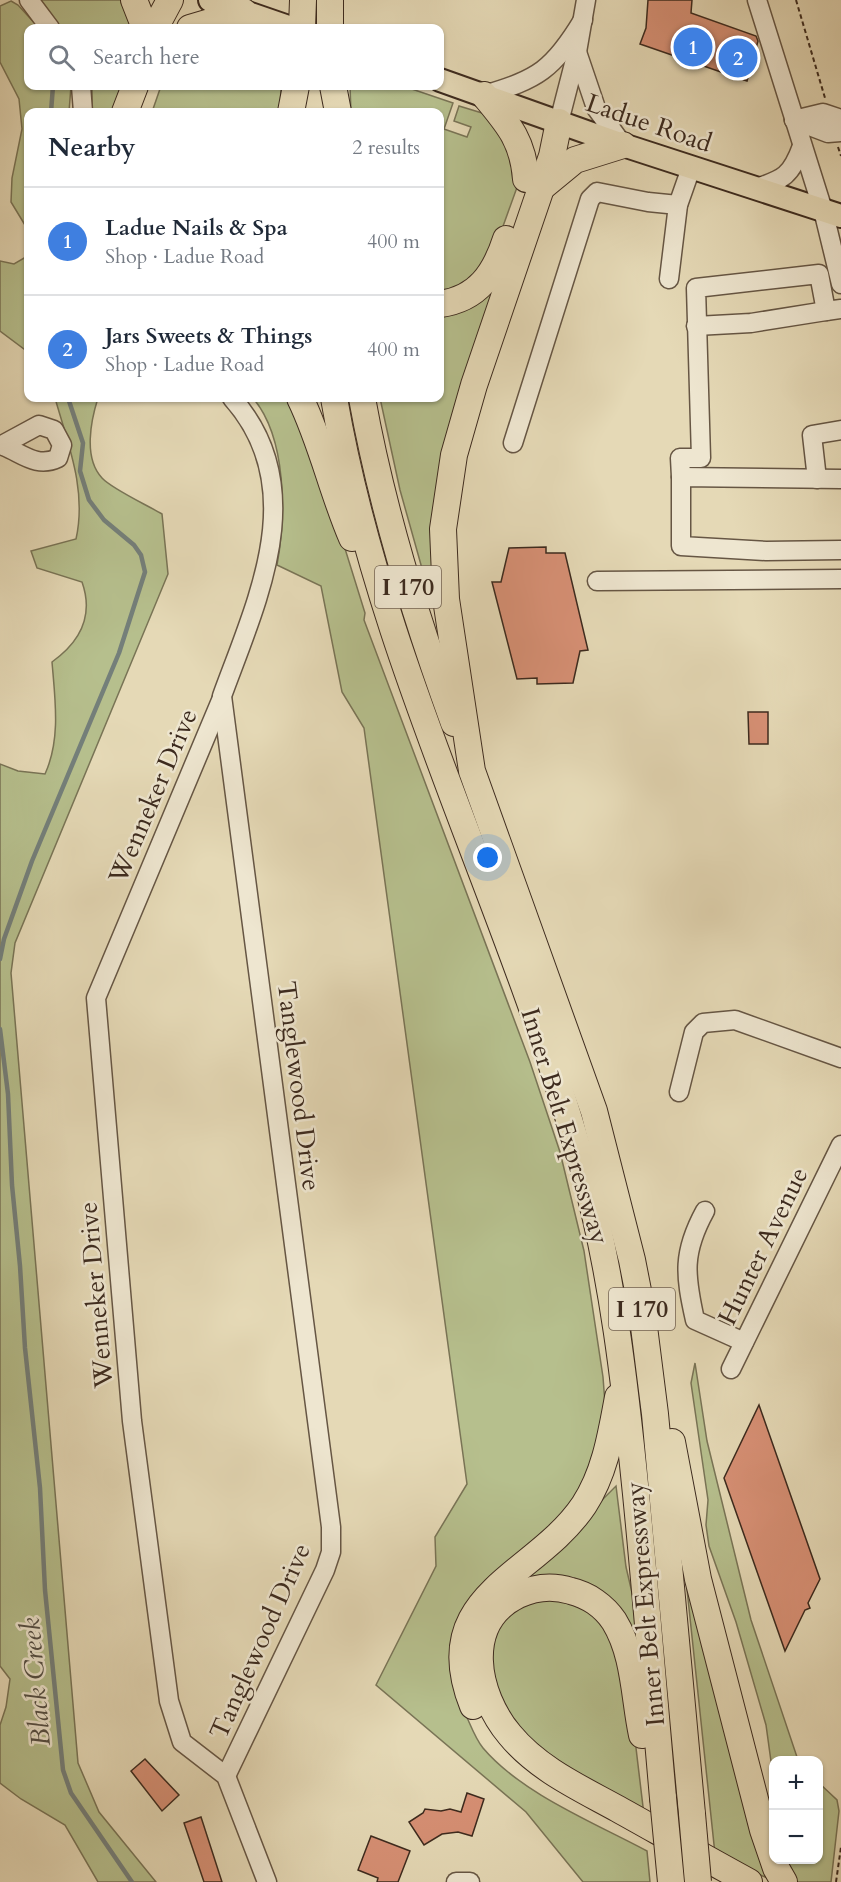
<!DOCTYPE html>
<meta charset="utf-8">
<style>
:root{--surface:#fff;--page:#f2f2f3;--text:#1f2937;--muted:#747a83;--line:#e0e1e3;--accent:#1a73e8}
body{margin:0;font-family:Cardo,serif;background:var(--page);color:var(--text)}
.controls{position:absolute;right:18px;bottom:18px;display:grid;overflow:hidden;border-radius:12px;box-shadow:0 2px 4px #0004}
.controls button{width:54px;height:54px;display:grid;place-items:center;padding:0;border:0;border-bottom:2px solid var(--line);background:var(--surface);color:var(--text);font:30px sans-serif}
.you{position:absolute;left:488px;top:858px;width:21px;height:21px;margin:-15px;border:4px solid #fff;border-radius:50%;background:#1a73e8;box-shadow:0 0 0 9px #1a73e833}
.badge{display:grid;place-items:center;width:39px;height:39px;border-radius:50%;background:var(--accent);color:#fff;font-size:20px;font-weight:700}
.pin{position:absolute;translate:-50% -50%;border:3px solid #fff;box-shadow:0 2px 6px #0006}
.list{margin:0;padding:0;list-style:none}
h2{display:flex;justify-content:space-between;align-items:center;height:78px;margin:0;padding:0 24px;font-size:26px}
h2 small{font-size:20px;font-weight:400;color:var(--muted)}
.list li{display:grid;grid-template-columns:39px 1fr auto;gap:18px;align-items:center;box-sizing:border-box;height:108px;padding:0 24px;border-top:2px solid var(--line)}
.list b{display:block;font-size:22px;white-space:nowrap}
.list p{margin:0;font-size:20px;white-space:nowrap;color:var(--muted)}
.list em{font-size:20px;font-style:normal;color:var(--muted)}
.icon{flex:none;width:33px;height:33px;fill:none;stroke:currentColor;stroke-width:2;stroke-linecap:round;stroke-linejoin:round}
.map{position:relative;flex:none;width:841px;height:1882px;overflow:hidden}
.search{position:absolute;background:var(--surface);box-shadow:0 2px 4px #0004;left:24px;top:24px;width:420px;height:66px;display:flex;align-items:center;gap:15px;box-sizing:border-box;padding:0 21px;border-radius:12px;color:var(--muted);font-size:22px}
.panel{position:absolute;background:var(--surface);box-shadow:0 2px 4px #0004;left:24px;top:108px;width:420px;height:294px;border-radius:12px}
.map>svg:first-child{display:block}
.green{fill:#b6bf8d;stroke:#797456;stroke-width:1.5}
.lines{fill:none;stroke-linecap:round;stroke-linejoin:round}
.stream{stroke:#747f7a;stroke-width:4.5}
.building{fill:#d79075;stroke:#3c2a1e;stroke-width:1.5}
.minor-casing{stroke:#665644;stroke-width:21}
.major-casing{stroke:#3c2a1e;stroke-width:26}
.highway-casing{stroke:#3c2a1e;stroke-width:28}
.path{stroke:#3c2a1e;stroke-width:2;stroke-dasharray:4.5 3;stroke-linecap:butt}
.minor{stroke:#eee6d0;stroke-width:18}
.major{stroke:#e5d9b6;stroke-width:22}
.highway{stroke:#e5d9b6;stroke-width:26}
.highway-bridge-casing{stroke:#3c2a1e;stroke-width:28;stroke-linecap:butt}
.highway-bridge{stroke:#e5d9b6;stroke-width:26}
.labels{text-anchor:middle;dominant-baseline:central;stroke-width:5;stroke-linejoin:round;paint-order:stroke}
.shield{fill:#eee6d0;stroke:#716253;stroke-width:1.5}
.shield-label{font-size:24px;font-weight:bold;fill:#3c2a1e}
.street-label{font-size:26px;fill:#3c2a1e;stroke:#eee6d0}
.water-label{font-size:27px;font-style:italic;fill:#534e44;stroke:#eee6d0}
</style>
<div class="map">
<svg width="841" height="1882" viewBox="0 0 841 1882">
<rect width="100%" height="100%" fill="#e5d9b6"/>
<filter id="stains"><feTurbulence type="fractalNoise" baseFrequency=".00333" numOctaves="4"/><feColorMatrix values="0 0 0 0 .2 0 0 0 0 .09 0 0 0 0 .02 0 0 0 .5 -.17"/></filter>
<radialGradient id="worn" r=".72"><stop offset=".6" stop-color="#630" stop-opacity="0"/><stop offset="1" stop-color="#630" stop-opacity=".3"/></radialGradient>
<g class="green">
<path d="M39,0H124L139,28H60Z"/>
<path d="M11,1L18,5L39,28H28V86H71L69,112H28V230L11,202L12,178L22,129L19,99L0,62V6Z"/>
<path d="M92,86H126L117,112H92Z"/>
<path d="M161,86H281L280,112H152Z"/>
<path d="M350,86H403L453,103L444,129L467,137L471,127L454,121L459,106L482,113L499,124L520,179L488,268L440,297V112H351Z"/>
<path d="M28,250V352L0,331V261L14,264L26,257Z"/>
<path d="M497,281L485,336L441,602L432,604L400,490L380,398H440V312Z"/>
<path d="M55,398H98C91,420 83,458 102,478C112,489 147,505 162,514L168,574L15,943L11,973L78,1763L99,1812L156,1882H98L65,1825L21,1799L0,1783V1725L6,1707L10,1679L0,1666V764L18,771L45,774C61,739 55,699 52,662C80,642 94,616 82,582L37,568L31,551L76,539C87,490 68,444 55,398Z"/>
<path d="M253,398H292L310,436L365,613L364,620L530,1062L560,1152L584,1251L603,1377L606,1417L593,1472L556,1522L495,1575L462,1707C469,1720 474,1737 483,1748C522,1794 595,1823 647,1851L650,1882H583L526,1812L376,1685L436,1566L435,1537L467,1484L364,728L342,692L321,586L277,565C286,516 287,438 253,398Z"/>
<path d="M695,1363L707,1441L751,1620L798,1760H774L773,1776L766,1725L736,1622L709,1546L706,1525L708,1500L691,1383Z"/>
<path d="M616,1486L626,1567L637,1614L638,1639H632L613,1604L512,1590Z"/>
<path d="M684,1561L767,1878L715,1854Z"/>
<path d="M558,1596L605,1620L628,1681L644,1815L526,1740L492,1684V1636L511,1608Z"/>
<path d="M819,1783L837,1800L839,1811L831,1882H794L784,1860H818Z"/>
</g>
<g class="lines">
<g class="stream">
<path d="M51,112L53,86"/>
<path d="M0,959L4,939L32,861L119,653L145,572L141,555L134,545L104,520L89,500L80,471L83,443L68,398"/>
<path d="M0,1029L8,1094L12,1185L20,1266L25,1348L40,1488L45,1590L63,1770L71,1793L132,1882"/>
</g>
</g>
<g class="building">
<path d="M648,0H692L691,13L756,36L758,41L747,81L640,44L646,28Z"/>
<path d="M546,547V553H565L588,650L580,651L573,683L537,684V678L517,679L492,582H501L509,548Z"/>
<path d="M748,712H768V744H749Z"/>
<path d="M759,1405L820,1579L808,1603L810,1608L805,1610L785,1651L724,1478Z"/>
<path d="M145,1759L179,1795L162,1811L131,1771Z"/>
<path d="M467,1793L484,1799L472,1836L458,1832L442,1834L424,1845L409,1822L423,1813L425,1809L441,1811L450,1809L461,1812Z"/>
<path d="M201,1817L222,1882H204L184,1823Z"/>
<path d="M371,1836L410,1851L398,1882H377L378,1878L358,1870Z"/>
</g>
<g class="lines">
<g class="minor-casing">
<g id="minor">
<path d="M29,0L50,28"/>
<path d="M757,0L823,210L841,284"/>
<path d="M577,52L596,108L623,145"/>
<path d="M81,86L83,112"/>
<path d="M484,95C538,79 553,70 583,20"/>
<path d="M794,120L828,133L841,132"/>
<path d="M794,120L823,113L841,119"/>
<path d="M559,122L577,52L586,0"/>
<path d="M754,189C784,179 791,176 802,146"/>
<path d="M669,279L678,205L691,168"/>
<path d="M696,326L751,323L826,311"/>
<path d="M513,443L590,199L597,192L648,202L678,205"/>
<path d="M0,445C20,451 35,469 58,458L62,445L54,430L39,425L2,445"/>
<path d="M681,477L680,458H701L696,288L819,274L826,311L841,309"/>
<path d="M817,479L812,435L841,430"/>
<path d="M841,479L681,477V546L766,551L841,550"/>
<path d="M597,581L841,579"/>
<path d="M222,698L96,998L132,1421L169,1701L182,1742L226,1776L267,1882"/>
<path d="M679,1092L694,1032L703,1023L735,1020L841,1058"/>
<path d="M705,1211C682,1253 685,1275 695,1320L744,1342"/>
<path d="M731,1369L841,1145"/>
<path d="M226,1776L325,1570L331,1552V1527L222,696C257,600 312,488 232,398"/>
<path d="M456,1882H470"/>
</g>
</g>
<g class="major-casing">
<g id="major">
<path d="M210,0L291,28"/>
<path d="M440,80L623,145L841,216"/>
</g>
</g>
<g class="highway-casing">
<g id="highway">
<path d="M134,0L145,28"/>
<path d="M155,28L170,0"/>
<path d="M190,28L244,12"/>
<path d="M302,28L303,0"/>
<path d="M330,28V0"/>
<path d="M333,86L338,112"/>
<path d="M484,95C508,124 523,140 526,179"/>
<path d="M125,112L135,86"/>
<path d="M291,112L296,86"/>
<path d="M559,122L552,156L474,385L454,455L443,529L446,599L472,771L594,1111L632,1260L642,1311L655,1414L692,1814"/>
<path d="M541,188L575,160L623,145"/>
<path d="M440,304C478,299 495,273 506,239"/>
<path d="M300,398C322,443 332,492 352,538"/>
<path d="M334,398C380,667 512,909 584,1171C613,1277 625,1385 636,1494C646,1595 654,1696 663,1798"/>
<path d="M362,398C382,509 415,616 454,723"/>
<path d="M672,1442L698,1579L763,1830L776,1868L784,1882"/>
<path d="M473,1706C428,1594 535,1578 584,1505C605,1473 611,1435 618,1397"/>
<path d="M642,1735C634,1698 635,1655 614,1621C604,1606 588,1595 571,1591C552,1585 535,1587 518,1595C461,1623 476,1695 510,1735C538,1769 580,1788 618,1809C661,1833 705,1858 749,1882"/>
</g>
</g>
<g class="path">
<path d="M796,0L825,98"/>
<path d="M838,147L841,156"/>
<path d="M836,1882L841,1847"/>
</g>
<use href="#minor" class="minor"/>
<use href="#major" class="major"/>
<use href="#highway" class="highway"/>
<g class="highway-bridge-casing">
<g id="highway-bridge">
<path d="M663,1798L671,1882"/>
<path d="M692,1814L698,1882"/>
</g>
</g>
<use href="#highway-bridge" class="highway-bridge"/>
</g>
<g class="labels">
<g class="shield">
<rect x="375" y="566" width="66" height="42" rx="4.5"/>
<rect x="609" y="1288" width="66" height="42" rx="4.5"/>
</g>
<g class="shield-label">
<text x="408" y="587">I 170</text>
<text x="642" y="1309">I 170</text>
</g>
<g class="street-label">
<text transform="translate(649 123) rotate(19)">Ladue Road</text>
<text transform="translate(153 796) rotate(-67)">Wenneker Drive</text>
<text transform="translate(299 1086) rotate(83)">Tanglewood Drive</text>
<text transform="translate(565 1126) rotate(73)">Inner Belt Expressway</text>
<text transform="translate(763 1246) rotate(-64)">Hunter Avenue</text>
<text transform="translate(96 1295) rotate(-95)">Wenneker Drive</text>
<text transform="translate(645 1604) rotate(-95)">Inner Belt Expressway</text>
<text transform="translate(260 1641) rotate(-66)">Tanglewood Drive</text>
</g>
<g class="water-label">
<text transform="translate(36 1682) rotate(-95)">Black Creek</text>
</g>
</g>
<rect width="100%" height="100%" filter="url(#stains)"/>
<rect width="100%" height="100%" fill="url(#worn)"/>
</svg>
<div class="controls">
<button>+</button>
<button>−</button>
</div>
<div class="you"></div>
<div class="pin badge" style="left:693px;top:47px;background:#3f7fe0">1</div>
<div class="pin badge" style="left:738px;top:58px;background:#3f7fe0">2</div>
<div class="search"><svg class="icon" aria-label="search" viewBox="0 0 24 24"><circle cx="10" cy="10" r="6"/><path d="M15 15l6 6"/></svg>Search here</div>
<section class="panel">
<h2>Nearby<small>2 results</small></h2>
<ul class="list">
<li><span class="badge" style="background:#3f7fe0">1</span><div><b>Ladue Nails &amp; Spa</b><p>Shop · Ladue Road</p></div><em>400 m</em></li>
<li><span class="badge" style="background:#3f7fe0">2</span><div><b>Jars Sweets &amp; Things</b><p>Shop · Ladue Road</p></div><em>400 m</em></li>
</ul>
</section>
</div>
